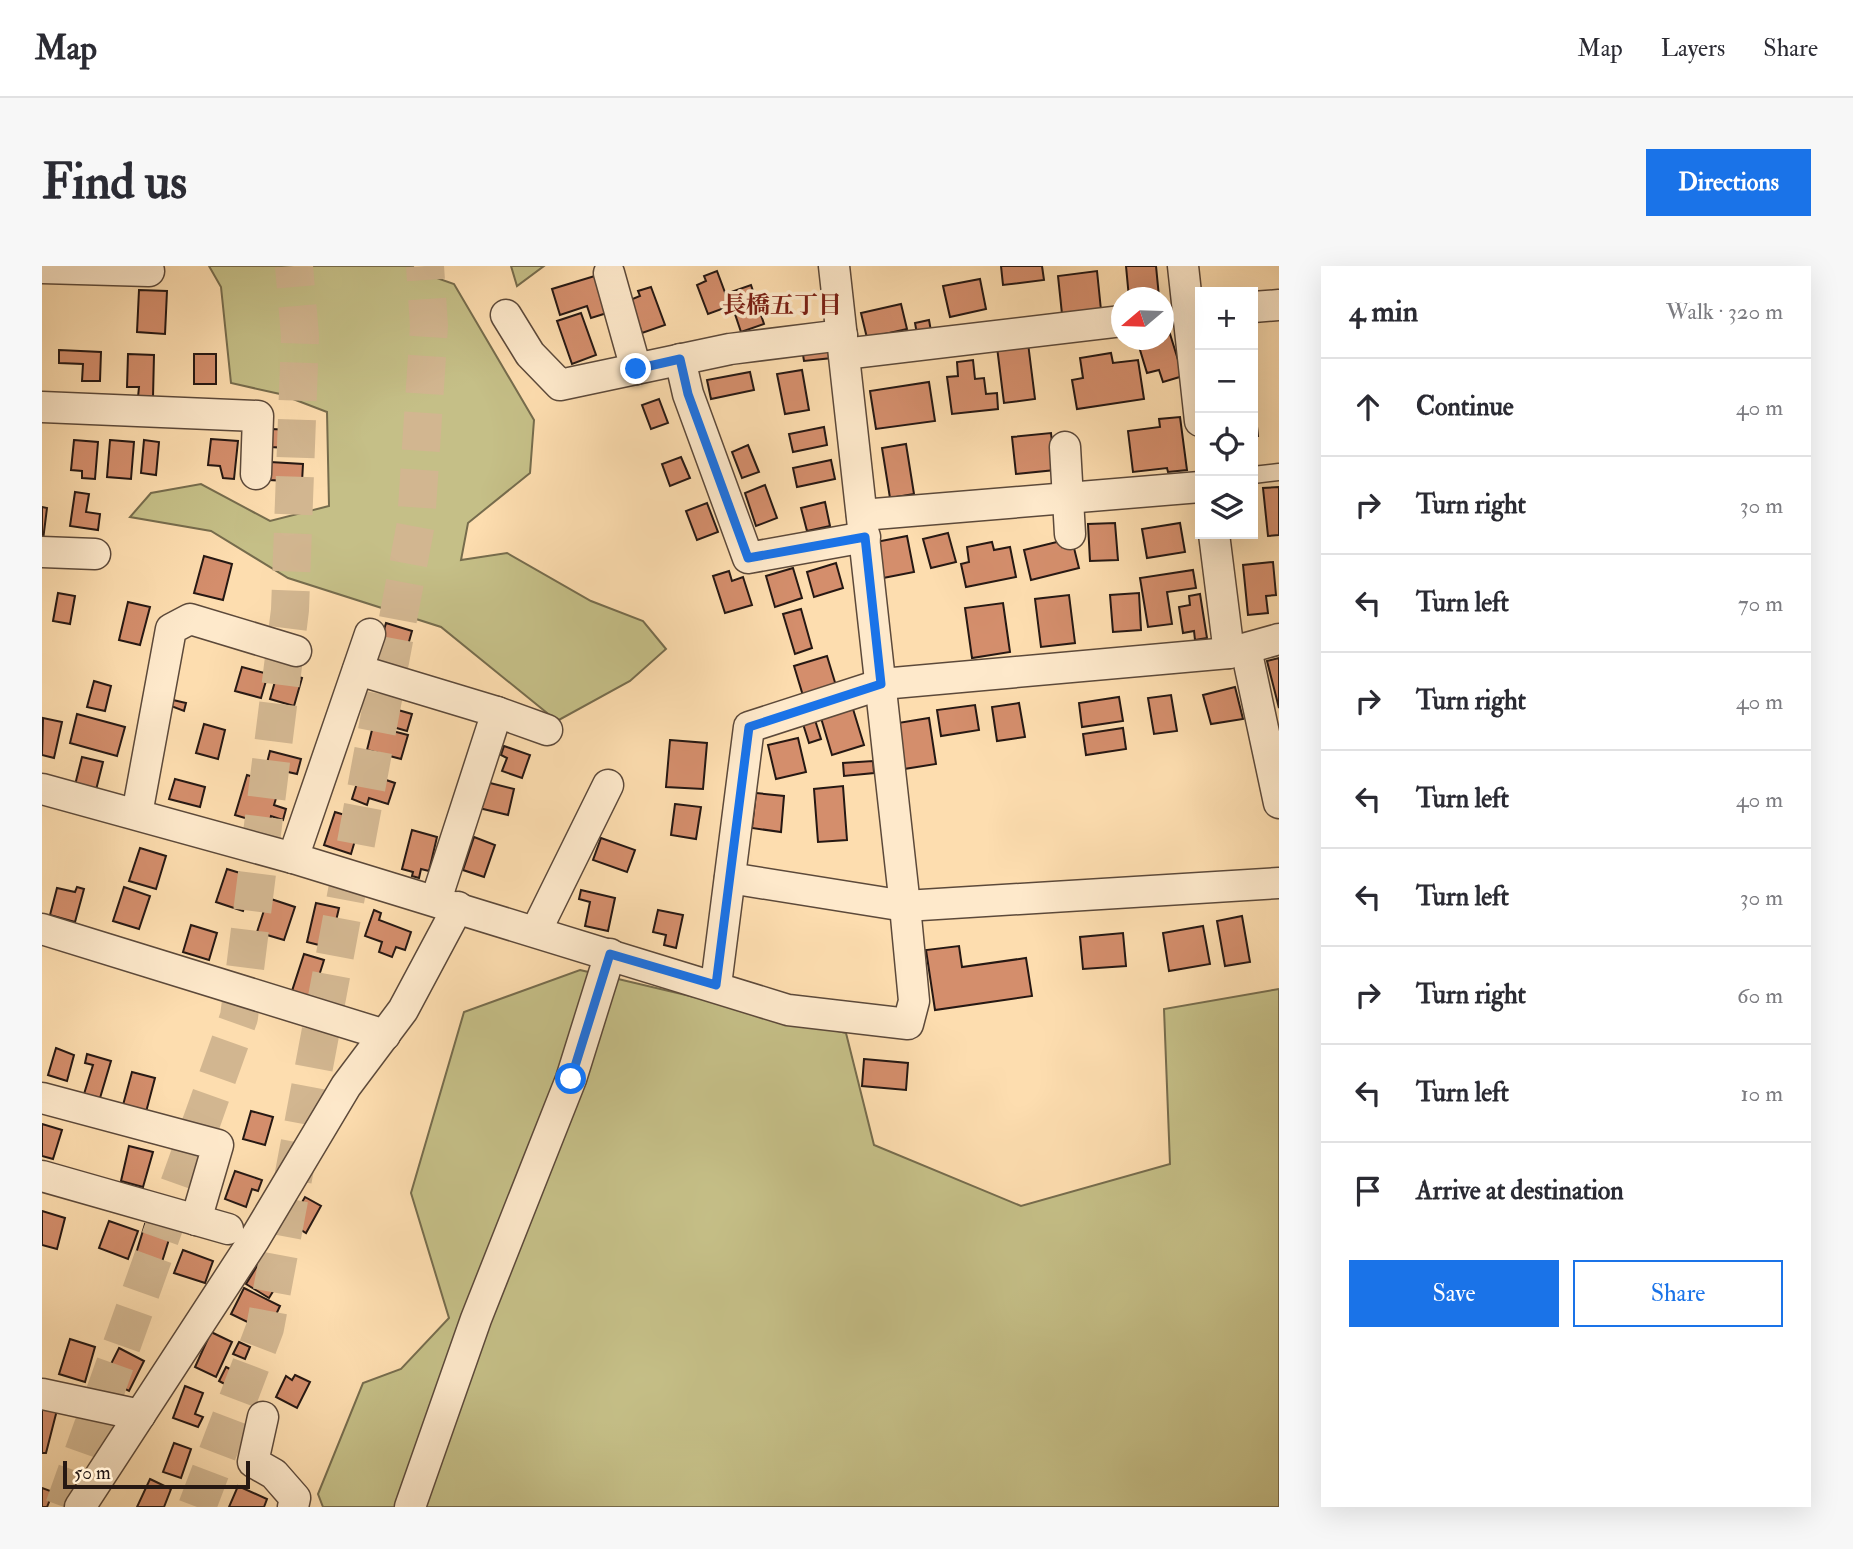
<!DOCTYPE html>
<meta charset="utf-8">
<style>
:root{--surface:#fff;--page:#f7f7f7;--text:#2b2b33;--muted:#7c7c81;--line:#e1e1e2;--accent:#1a73e8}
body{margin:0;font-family:"IM FELL Double Pica","Noto Serif JP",serif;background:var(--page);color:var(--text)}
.controls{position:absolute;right:21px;top:21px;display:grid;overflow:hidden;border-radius:0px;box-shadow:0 7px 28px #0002}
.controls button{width:63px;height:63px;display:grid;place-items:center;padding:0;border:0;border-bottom:2px solid var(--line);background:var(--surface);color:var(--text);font:35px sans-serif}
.compass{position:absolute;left:1069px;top:21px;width:63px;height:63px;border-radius:50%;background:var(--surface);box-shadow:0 7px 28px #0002;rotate:251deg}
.scale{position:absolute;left:21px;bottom:18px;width:187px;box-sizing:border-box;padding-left:7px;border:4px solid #261813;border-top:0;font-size:19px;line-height:24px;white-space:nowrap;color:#261813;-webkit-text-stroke:5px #fee9cb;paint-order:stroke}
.stop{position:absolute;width:21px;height:21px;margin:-16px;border:5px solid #1a73e8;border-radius:50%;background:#fff}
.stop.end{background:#1a73e8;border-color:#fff;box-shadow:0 2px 7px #0008}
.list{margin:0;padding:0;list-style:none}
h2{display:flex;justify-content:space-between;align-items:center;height:91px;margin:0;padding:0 28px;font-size:30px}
h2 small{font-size:23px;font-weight:400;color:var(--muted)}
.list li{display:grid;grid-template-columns:46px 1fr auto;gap:21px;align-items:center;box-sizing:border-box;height:98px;padding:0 28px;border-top:2px solid var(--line)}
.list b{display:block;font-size:26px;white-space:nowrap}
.list em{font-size:23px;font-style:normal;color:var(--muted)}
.actions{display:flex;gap:14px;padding:21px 28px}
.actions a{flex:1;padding:16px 0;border:2px solid var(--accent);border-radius:0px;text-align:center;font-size:24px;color:var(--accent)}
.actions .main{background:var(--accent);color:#fff}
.icon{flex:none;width:38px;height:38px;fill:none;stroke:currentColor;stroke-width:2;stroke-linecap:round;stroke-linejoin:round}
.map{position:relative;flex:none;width:1237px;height:1241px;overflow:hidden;border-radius:0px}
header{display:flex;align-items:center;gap:42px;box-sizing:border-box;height:98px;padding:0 35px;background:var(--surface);border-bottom:2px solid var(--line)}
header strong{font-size:33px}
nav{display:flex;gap:38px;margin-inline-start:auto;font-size:24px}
.intro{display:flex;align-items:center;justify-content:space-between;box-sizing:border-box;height:168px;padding:0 42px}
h1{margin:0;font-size:49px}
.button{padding:18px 32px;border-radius:0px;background:var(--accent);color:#fff;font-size:24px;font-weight:700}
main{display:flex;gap:42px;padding:0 42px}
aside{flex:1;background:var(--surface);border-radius:0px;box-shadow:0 7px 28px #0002}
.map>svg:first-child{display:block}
.green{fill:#c5bf87;stroke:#766c4d;stroke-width:2}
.building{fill:#d48e6c;stroke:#261813;stroke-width:2}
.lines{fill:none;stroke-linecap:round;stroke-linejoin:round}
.highway-tunnel{stroke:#d2b690;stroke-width:38;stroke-dasharray:38 19;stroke-linecap:butt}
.lane-casing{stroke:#5c493a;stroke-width:19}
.street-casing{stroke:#5c493a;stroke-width:33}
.lane{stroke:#fee9cb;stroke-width:16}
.street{stroke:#fee9cb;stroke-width:30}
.route{stroke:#1a73e8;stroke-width:9}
.labels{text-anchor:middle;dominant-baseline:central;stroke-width:7;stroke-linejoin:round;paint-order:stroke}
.neighbourhood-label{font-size:24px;font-weight:bold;fill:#7a1f14;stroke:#fee9cb}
</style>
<header>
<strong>Map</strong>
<nav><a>Map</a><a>Layers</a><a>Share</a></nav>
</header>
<div class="intro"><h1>Find us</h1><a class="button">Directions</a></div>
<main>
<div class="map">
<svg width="1237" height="1241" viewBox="0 0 1237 1241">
<rect width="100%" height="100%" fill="#fdddaf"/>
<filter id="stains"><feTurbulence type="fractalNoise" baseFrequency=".00286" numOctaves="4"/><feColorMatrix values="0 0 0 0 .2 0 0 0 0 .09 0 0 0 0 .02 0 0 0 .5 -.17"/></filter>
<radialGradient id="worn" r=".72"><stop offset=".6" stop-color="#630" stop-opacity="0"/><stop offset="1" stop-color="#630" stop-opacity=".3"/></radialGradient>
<g class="green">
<path d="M167,0H371L372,4L412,18L492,154L488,207L426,257L419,294L465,287L549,335L601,355L624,383L588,415L515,455L399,361L246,312L169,265L88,251L109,227L159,218L228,255L287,240L285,146L238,128L189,117L179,21Z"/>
<path d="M469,0H502L475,20Z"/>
<path d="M538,704L804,767L832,879L979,940L1128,898L1122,743L1237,723V1241H281L276,1228L321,1117L359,1103L407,1052L369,927L422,746Z"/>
</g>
<g class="building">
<path d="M959,0H1000L1002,14L961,19Z"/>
<path d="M1084,0H1114L1117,31L1087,32Z"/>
<path d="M675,5L688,40L666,48L655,19L664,15L662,10Z"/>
<path d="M1055,5L1059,44L1020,48L1016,10Z"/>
<path d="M556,9L568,46L549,52L545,40L518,49L510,23Z"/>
<path d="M938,13L944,43L908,51L901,20Z"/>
<path d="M709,19L722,58L699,66L686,27Z"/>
<path d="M609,21L623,59L600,67L588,34L598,30L596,25Z"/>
<path d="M97,24L125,25L123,68L95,66Z"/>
<path d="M859,38L865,63L825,72L819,47Z"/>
<path d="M539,47L554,89L530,98L515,55Z"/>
<path d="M887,54L889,65L875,68L873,57Z"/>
<path d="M1122,55H1124L1141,110L1121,116L1117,104L1105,107L1095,74H1122Z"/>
<path d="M986,77L993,133L962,137L955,81Z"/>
<path d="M789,80L790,92L762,95L760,83Z"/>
<path d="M17,84L59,86L58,115H40L41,98L17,97Z"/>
<path d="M1069,87L1071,97L1096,94L1102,133L1035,143L1030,114L1041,112L1038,92Z"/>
<path d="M86,88L112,89L111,131H96L97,121H85Z"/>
<rect x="152" y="88" width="22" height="30"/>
<path d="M931,94L933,113L942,112L944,128L955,127L956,143L910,148L905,111L916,110L915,96Z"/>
<path d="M760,104L767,144L743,148L735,108Z"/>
<path d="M708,106L712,124L669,133L665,114Z"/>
<path d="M887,116L893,155L834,163L828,125Z"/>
<path d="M1212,132L1216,170H1211V133Z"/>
<path d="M617,133L626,157L609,163L600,139Z"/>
<path d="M1138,151L1145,204L1126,206L1125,202L1091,206L1086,165L1118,161L1117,153Z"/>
<path d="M782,161L785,179L751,186L747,168Z"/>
<path d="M230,163L263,165L261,183L229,181Z"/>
<path d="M1009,167L1013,204L974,208L970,171Z"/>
<path d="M169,173L196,175L192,213L181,212L178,200L166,199Z"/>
<path d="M32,174L56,176L53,213L40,212V205L29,204Z"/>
<path d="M68,174L92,176L89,213L65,211Z"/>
<path d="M102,174L117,176L114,209L99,207Z"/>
<path d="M864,178L872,228L848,232L840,182Z"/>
<path d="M706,179L717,206L700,212L690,186Z"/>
<path d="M639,191L648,212L628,220L620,198Z"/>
<path d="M789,194L793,213L755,221L751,202Z"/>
<path d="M228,196L261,198L260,216L228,214Z"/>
<path d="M723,219L735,252L714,260L703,227Z"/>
<path d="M1237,221V269L1226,270L1221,222Z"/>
<path d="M33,226L47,228L44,246L58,248L56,264L28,260Z"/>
<path d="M783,236L788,260L765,265L759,242Z"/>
<path d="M665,237L676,266L655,274L644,245Z"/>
<path d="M0,241L5,242L1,274H0Z"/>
<path d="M1073,257L1076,294L1048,295L1046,258Z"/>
<path d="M1138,257L1143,286L1105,292L1100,263Z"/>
<path d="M906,267L914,296L889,302L881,273Z"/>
<path d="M865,270L872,306L841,312L834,276Z"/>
<path d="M1019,275L1020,281L1031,278L1037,302L989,314L982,284Z"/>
<path d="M950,276L952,284L968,281L974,311L924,321L919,298L927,296L925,281Z"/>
<path d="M162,290L190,298L181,334L152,327Z"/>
<path d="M1231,296L1234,329L1224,330L1226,347L1206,349L1201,299Z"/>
<path d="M794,297L801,322L772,331L765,306Z"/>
<path d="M751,302L760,332L733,341L724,310Z"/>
<path d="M1151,304L1154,322L1125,326L1130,358L1106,361L1098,312Z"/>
<path d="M687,305L690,315L701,311L710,339L683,347L671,310Z"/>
<path d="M16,327L33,330L28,358L11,355Z"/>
<path d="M1097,327L1099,364L1071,366L1068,329Z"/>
<path d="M1158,328L1165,372L1153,374L1152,365L1141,367L1137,341L1148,339L1147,330Z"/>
<path d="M1027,329L1033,377L999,381L993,333Z"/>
<path d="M86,336L108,341L98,379L77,374Z"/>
<path d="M961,337L968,386L930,392L923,342Z"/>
<path d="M759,343L770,382L753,388L741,348Z"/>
<path d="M344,357L370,365L360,400L334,392Z"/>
<path d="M785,390L795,423L762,433L752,400Z"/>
<path d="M1237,392V442L1225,395Z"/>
<path d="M200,401L226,408L219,432L193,425Z"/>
<path d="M236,405L260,412L252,440L228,433Z"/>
<path d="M52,415L69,420L63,445L45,441Z"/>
<path d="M1193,421L1201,453L1169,458L1161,429Z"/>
<path d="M1129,429L1135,465L1112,468L1106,432Z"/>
<path d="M1077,431L1081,455L1040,461L1037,437Z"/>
<path d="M131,434L144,437L142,445L129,440Z"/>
<path d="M977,437L983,471L955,475L950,441Z"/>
<path d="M933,439L937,464L899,470L895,444Z"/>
<path d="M342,440L370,448L365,465L337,457Z"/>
<path d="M811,443L822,479L790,489L779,452Z"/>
<path d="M229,445L247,450L242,470L223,464Z"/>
<path d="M35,448L83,461L75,490L28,477Z"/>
<path d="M1,452L20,456L12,492L0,489Z"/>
<path d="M887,452L894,498L862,503L856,457Z"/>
<path d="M773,454L779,473L767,477L761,458Z"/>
<path d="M162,458L183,464L176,493L154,487Z"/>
<path d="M331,460L366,469L359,493L325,484Z"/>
<path d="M1081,462L1084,483L1044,489L1041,468Z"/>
<path d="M756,472L764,506L734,513L726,479Z"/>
<path d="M628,474L665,477L661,523L624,521Z"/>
<path d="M462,480L488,489L480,512L460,505L465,492L459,489Z"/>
<path d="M228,485L259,493L255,508L224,501Z"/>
<path d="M40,491L61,496L54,524L33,519Z"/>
<path d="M831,495L832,507L802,510L801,497Z"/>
<path d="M326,508L353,517L346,538L327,532L325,539L310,533L316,514L323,517Z"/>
<path d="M205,509L238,519L232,539L244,543L241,554L229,550L227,559L193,549Z"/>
<path d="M133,513L163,521L158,541L127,533Z"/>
<path d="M444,516L472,523L466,549L437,542Z"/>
<path d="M801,520L805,574L776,576L772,523Z"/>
<path d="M714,527L742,530L739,566L710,562Z"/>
<path d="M633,538L659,541L654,573L629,569Z"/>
<path d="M293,546L319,554L309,588L282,579Z"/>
<path d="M370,564L395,571L387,605L379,603L377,612L370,610L371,606L360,603Z"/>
<path d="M432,571L453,579L442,611L421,604Z"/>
<path d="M559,572L593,584L585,606L551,594Z"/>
<path d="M98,582L124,590L114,623L87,615Z"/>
<path d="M185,603L211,611L201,645L174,636Z"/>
<path d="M35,621L42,623L33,656L8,649L15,622L33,626Z"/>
<path d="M82,621L108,630L97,663L71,655Z"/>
<path d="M539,624L573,632L566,665L543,660L548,636L537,633Z"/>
<path d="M226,632L253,641L242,674L215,666Z"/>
<path d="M274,637L297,642L290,672L283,671L281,680L265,676Z"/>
<path d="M332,644L339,647L337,654L369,666L363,684L354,681L350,691L337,686L340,676L323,670Z"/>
<path d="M616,644L641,649L634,682L622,679L624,669L611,666Z"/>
<path d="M1200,650L1208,696L1183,700L1175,655Z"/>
<path d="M149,659L175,667L167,694L141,686Z"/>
<path d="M1161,660L1168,698L1127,705L1121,667Z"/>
<path d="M1081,667L1084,700L1041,703L1038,671Z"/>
<path d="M917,680L920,701L984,692L990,730L893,744L884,684Z"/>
<path d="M262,688L282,694L270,732L250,725Z"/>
<path d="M14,782L32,789L25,815L6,809Z"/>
<path d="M45,788L69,795L58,832L42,828L51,799L43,797Z"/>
<path d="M822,793L866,797L864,824L820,820Z"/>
<path d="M90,806L113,812L104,846L81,839Z"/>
<path d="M209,845L231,851L223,879L201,873Z"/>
<path d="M0,858L20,864L11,893L0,890Z"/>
<path d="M87,880L111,886L101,921L79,915Z"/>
<path d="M193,905L220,914L216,925L210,923L204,941L183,933Z"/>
<path d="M263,931L279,940L264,967L248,957Z"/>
<path d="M0,945L23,952L15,983L0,979Z"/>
<path d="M67,955L96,965L86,993L57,982Z"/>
<path d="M103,958L129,967L115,1012L89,1004Z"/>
<path d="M141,984L171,995L163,1017L132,1007Z"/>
<path d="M220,992L243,1006L227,1032L204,1018Z"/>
<path d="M202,1022L238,1040L226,1066L189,1048Z"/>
<path d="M169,1066L190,1076L174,1111L153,1101Z"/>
<path d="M28,1073L53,1081L43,1116L17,1108Z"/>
<path d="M197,1076L208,1081L203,1093L191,1088Z"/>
<path d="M77,1082L102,1095L87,1125L62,1112Z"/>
<path d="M184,1101L204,1111L196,1125L177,1115Z"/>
<path d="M253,1109L268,1116L255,1142L234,1131L244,1110L250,1114Z"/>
<path d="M143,1120L161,1127L153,1148L161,1151L156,1161L131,1152Z"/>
<path d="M0,1140L15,1144L4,1187H0Z"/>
<path d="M132,1177L149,1183L139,1212L121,1206Z"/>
<path d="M108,1213L129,1223L122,1241H95Z"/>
<path d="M196,1220L225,1233L222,1241H187Z"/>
<path d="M0,1222L11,1226L5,1241H0Z"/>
</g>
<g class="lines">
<g class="highway-tunnel">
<path d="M22,1241L197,751L248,344L258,70L252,0"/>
<path d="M155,1241L223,1062L374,257L387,60L383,0"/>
</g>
<g class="lane-casing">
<path id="lane" d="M1211,209L1237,206"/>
</g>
<g class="street-casing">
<g id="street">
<path d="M1141,0L1158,155"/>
<path d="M0,2L107,5"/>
<path d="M567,7L594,103"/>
<path d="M1211,41L1237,39"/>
<path d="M464,49L488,88L518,119L688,83L800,69"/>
<path d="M802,88L1080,55"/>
<path d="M638,93L646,128L706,292L823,271"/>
<path d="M0,141L216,150L214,208"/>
<path d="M1023,181L1028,268"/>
<path d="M820,249L1158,221"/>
<path d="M1172,268L1187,387"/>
<path d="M0,286L53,288"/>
<path d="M1204,383L1237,537"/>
<path d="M316,404L455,446L394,634"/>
<path d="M455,446L505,464"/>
<path d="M0,523L251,592L746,744L866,758L872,735L863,640L792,0"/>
<path d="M95,548L129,363L148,353L254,385"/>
<path d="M251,592L328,368"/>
<path d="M688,612L863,640L1237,617"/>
<path d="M0,663L343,769"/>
<path d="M494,665L566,519"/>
<path d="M674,719L707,461L840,418L1187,387L1237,373"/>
<path d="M0,832L176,879L154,954"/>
<path d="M0,910L186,963"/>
<path d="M0,1128L98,1149"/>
<path d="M221,1151L211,1196L232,1208L253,1232L251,1241"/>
<path d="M38,1241L212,974L304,820L361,744L416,641"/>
<path d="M368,1241L434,1053L529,813L568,688"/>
</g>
</g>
<use href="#lane" class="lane"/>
<use href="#street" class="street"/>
</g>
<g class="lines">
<path class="route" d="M529,813L568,688L674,719L707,461L839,418L823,271L706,292L646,128L638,93L594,103"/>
</g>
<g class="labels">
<g class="neighbourhood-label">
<text x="740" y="39">長橋五丁目</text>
</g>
</g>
<rect width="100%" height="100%" filter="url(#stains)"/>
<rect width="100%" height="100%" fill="url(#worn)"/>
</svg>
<div class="controls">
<button>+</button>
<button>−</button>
<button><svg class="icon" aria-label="locate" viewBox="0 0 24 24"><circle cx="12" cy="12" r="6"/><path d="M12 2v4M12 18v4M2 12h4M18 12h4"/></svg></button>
<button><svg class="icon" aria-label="layers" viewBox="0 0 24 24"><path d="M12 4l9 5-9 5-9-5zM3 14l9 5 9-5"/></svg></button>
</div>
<svg class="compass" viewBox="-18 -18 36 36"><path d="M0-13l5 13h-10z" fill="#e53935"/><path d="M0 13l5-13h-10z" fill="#7c7c81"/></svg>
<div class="scale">50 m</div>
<div class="stop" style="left:529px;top:813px"></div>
<div class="stop end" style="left:594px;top:103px"></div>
</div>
<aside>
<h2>4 min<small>Walk · 320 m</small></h2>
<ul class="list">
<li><svg class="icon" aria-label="ahead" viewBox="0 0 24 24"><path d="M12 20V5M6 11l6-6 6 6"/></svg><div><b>Continue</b></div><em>40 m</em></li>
<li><svg class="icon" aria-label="right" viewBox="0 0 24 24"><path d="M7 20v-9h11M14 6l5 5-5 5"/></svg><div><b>Turn right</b></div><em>30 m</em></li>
<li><svg class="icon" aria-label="left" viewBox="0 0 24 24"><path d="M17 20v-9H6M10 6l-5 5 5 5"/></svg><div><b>Turn left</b></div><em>70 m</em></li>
<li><svg class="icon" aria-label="right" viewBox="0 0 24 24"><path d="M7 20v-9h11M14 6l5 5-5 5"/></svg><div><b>Turn right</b></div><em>40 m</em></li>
<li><svg class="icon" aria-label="left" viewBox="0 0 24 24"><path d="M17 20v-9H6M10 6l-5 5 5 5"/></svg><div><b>Turn left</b></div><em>40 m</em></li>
<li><svg class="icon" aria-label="left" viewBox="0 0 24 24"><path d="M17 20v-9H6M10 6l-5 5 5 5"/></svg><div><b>Turn left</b></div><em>30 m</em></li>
<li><svg class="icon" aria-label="right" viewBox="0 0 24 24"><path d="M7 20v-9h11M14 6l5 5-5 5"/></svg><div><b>Turn right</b></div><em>60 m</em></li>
<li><svg class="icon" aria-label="left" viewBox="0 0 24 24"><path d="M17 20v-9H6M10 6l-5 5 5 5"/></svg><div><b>Turn left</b></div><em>10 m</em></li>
<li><svg class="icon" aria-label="arrive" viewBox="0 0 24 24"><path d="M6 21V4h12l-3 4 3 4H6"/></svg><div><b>Arrive at destination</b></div></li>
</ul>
<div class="actions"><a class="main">Save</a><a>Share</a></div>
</aside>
</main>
